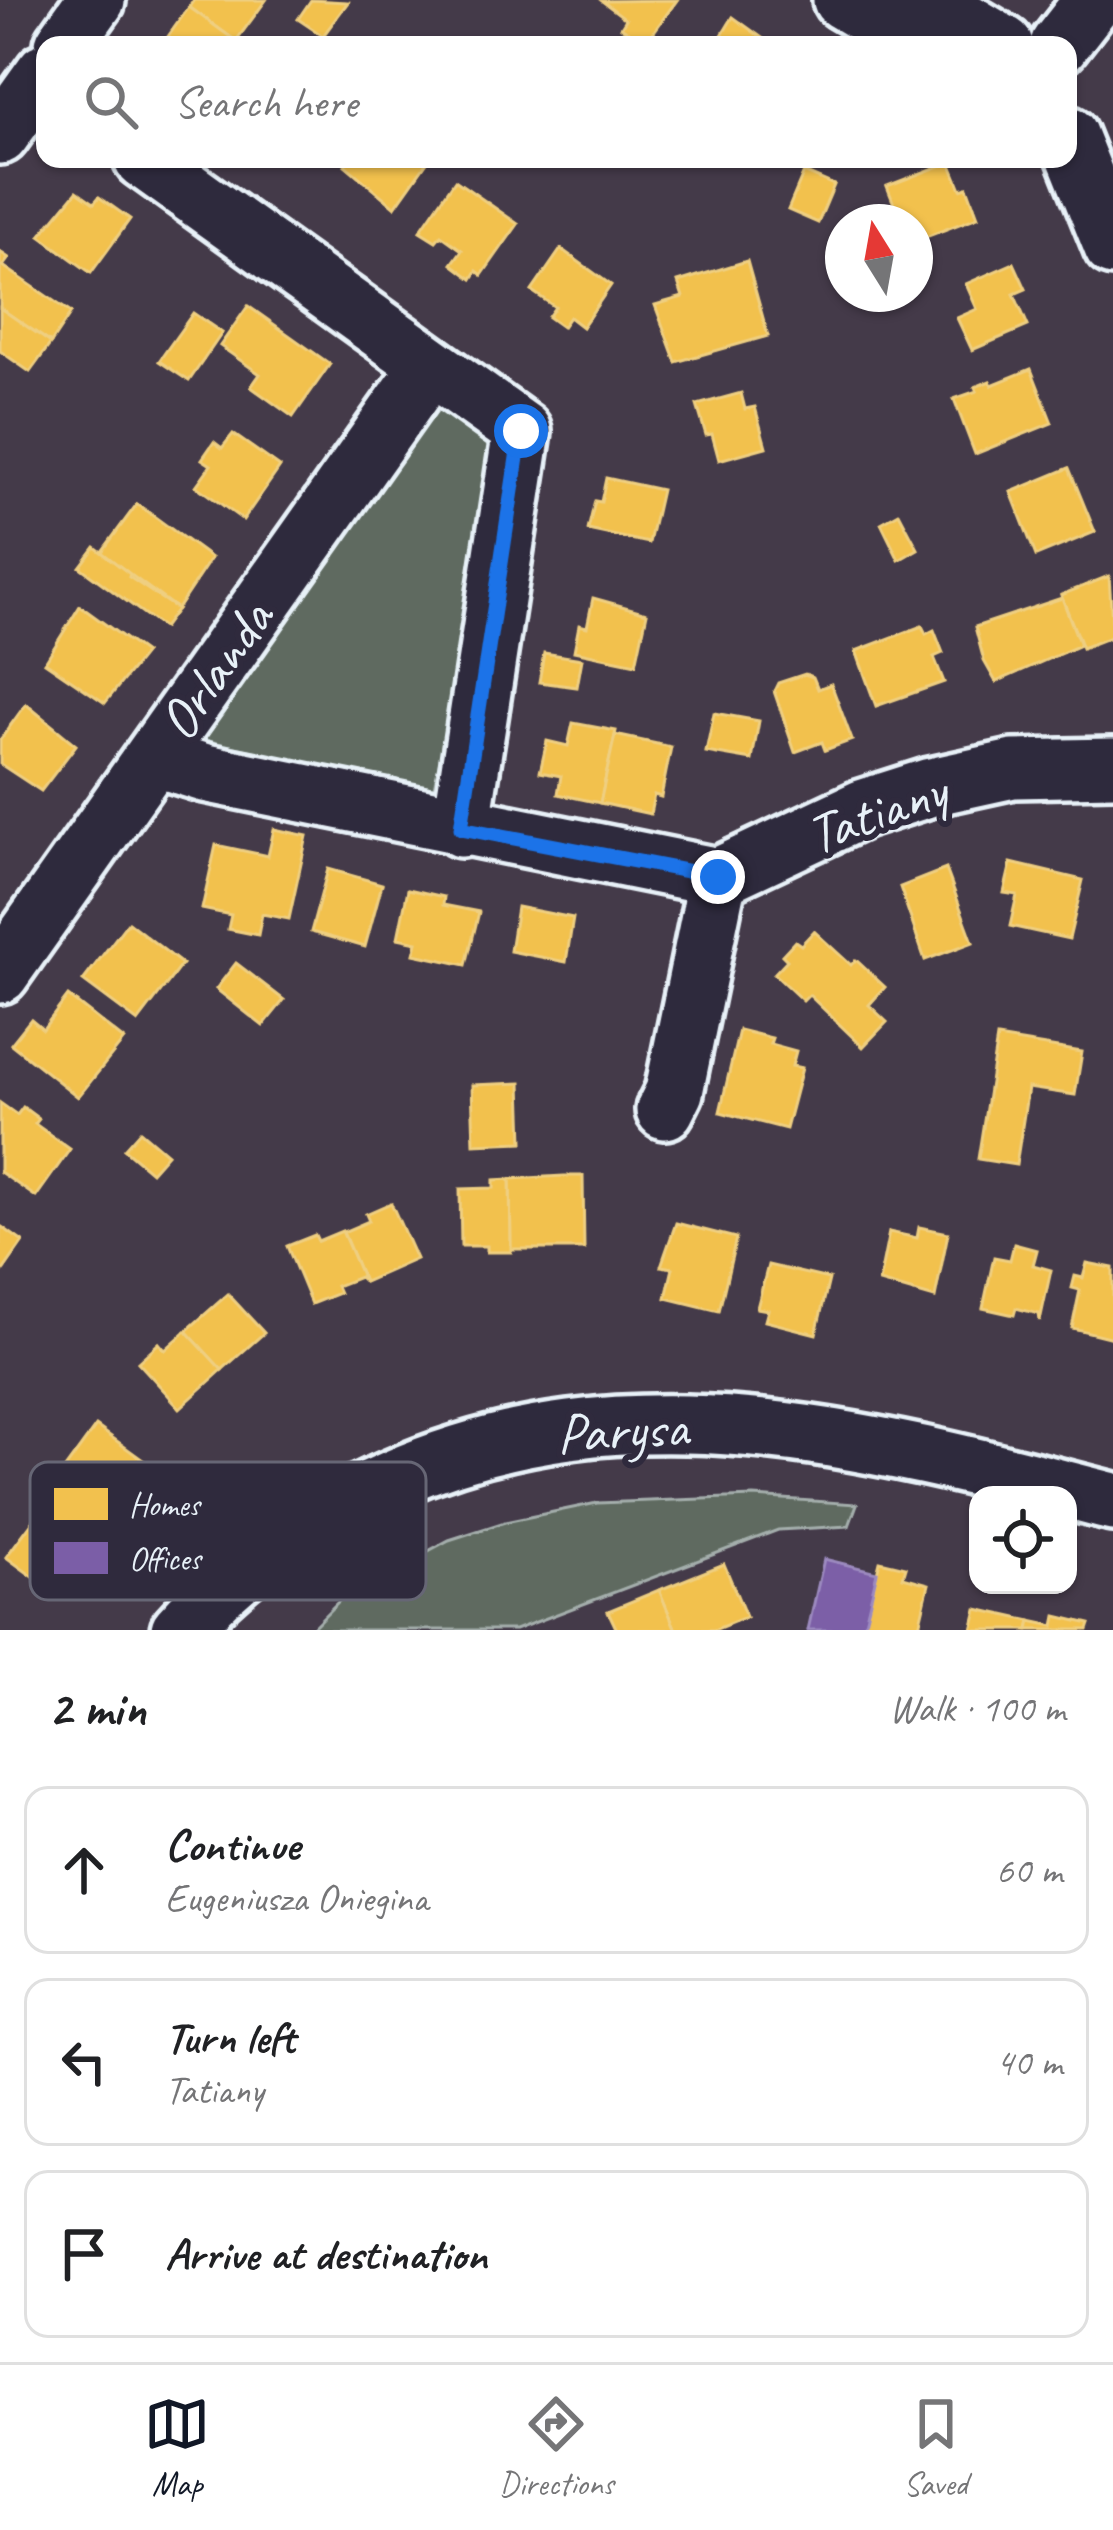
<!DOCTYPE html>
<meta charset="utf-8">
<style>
:root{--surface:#fff;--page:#f6f6f6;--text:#202124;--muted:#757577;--line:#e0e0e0;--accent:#111827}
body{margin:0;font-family:Caveat,sans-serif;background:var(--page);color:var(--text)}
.controls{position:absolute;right:36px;bottom:36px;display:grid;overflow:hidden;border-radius:24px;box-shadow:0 3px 9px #0004}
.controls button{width:108px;height:108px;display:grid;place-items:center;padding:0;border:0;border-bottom:3px solid var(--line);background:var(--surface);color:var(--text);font:60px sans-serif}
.compass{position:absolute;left:825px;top:204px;width:108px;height:108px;border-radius:50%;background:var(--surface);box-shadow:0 3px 9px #0004;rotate:349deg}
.stop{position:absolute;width:36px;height:36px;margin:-27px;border:9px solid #1a73e8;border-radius:50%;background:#fff}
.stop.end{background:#1a73e8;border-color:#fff;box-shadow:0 3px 12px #0008}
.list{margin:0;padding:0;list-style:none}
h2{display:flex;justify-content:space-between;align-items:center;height:156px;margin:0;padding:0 48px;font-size:51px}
h2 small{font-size:39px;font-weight:400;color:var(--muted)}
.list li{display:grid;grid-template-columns:78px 1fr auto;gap:36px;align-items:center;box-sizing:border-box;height:168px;margin:0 24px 24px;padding:0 24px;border:3px solid var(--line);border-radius:24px}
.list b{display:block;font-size:45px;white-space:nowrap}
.list p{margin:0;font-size:39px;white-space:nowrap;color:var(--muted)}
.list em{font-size:39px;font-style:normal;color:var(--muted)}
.icon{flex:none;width:66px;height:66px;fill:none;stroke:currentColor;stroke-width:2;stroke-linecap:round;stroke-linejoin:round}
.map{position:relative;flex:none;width:1113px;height:1630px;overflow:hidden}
.search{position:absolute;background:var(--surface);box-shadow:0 3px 9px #0004;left:36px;right:36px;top:36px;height:132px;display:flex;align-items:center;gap:30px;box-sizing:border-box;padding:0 42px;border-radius:24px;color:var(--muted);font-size:45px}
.sheet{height:732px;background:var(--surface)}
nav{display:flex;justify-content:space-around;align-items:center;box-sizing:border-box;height:168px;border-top:3px solid var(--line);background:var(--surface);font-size:33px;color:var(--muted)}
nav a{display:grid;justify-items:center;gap:6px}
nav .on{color:var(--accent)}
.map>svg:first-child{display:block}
.green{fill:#5f6b60;stroke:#a4aeac;stroke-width:3}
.homes{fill:#f2c14e;stroke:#efcf81;stroke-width:3}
.offices{fill:#7b5ea7;stroke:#9c8abf;stroke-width:3}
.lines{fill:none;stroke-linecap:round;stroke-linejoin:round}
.minor-casing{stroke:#e8f1f8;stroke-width:66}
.minor{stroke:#2f2a3d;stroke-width:57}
.route{stroke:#1a73e8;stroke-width:15}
.labels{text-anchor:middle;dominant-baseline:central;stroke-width:12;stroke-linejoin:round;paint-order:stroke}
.street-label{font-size:57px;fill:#e8f1f8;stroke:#2f2a3d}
.key{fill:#2f2a3d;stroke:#666675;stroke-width:3}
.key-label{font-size:33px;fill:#e8f1f8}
</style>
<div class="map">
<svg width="1113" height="1630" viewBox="0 0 1113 1630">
<rect width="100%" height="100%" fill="#443a49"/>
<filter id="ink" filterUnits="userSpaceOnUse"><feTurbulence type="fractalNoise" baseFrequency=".00833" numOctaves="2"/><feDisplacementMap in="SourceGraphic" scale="24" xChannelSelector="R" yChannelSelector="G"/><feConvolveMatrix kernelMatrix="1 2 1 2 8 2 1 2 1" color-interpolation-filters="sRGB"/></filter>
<g filter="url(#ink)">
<g class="green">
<path d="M443,400L510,446L433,791L204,740Z"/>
<path d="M754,1497L857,1504L849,1526L778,1530L515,1630H310L343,1597L449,1540L505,1522L597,1503Z"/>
</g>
<g class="homes">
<path d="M194,0H266L236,41L189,7Z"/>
<path d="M311,0L348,2L323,36L298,19Z"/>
<path d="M677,0L645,44L621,27L626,19L602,1Z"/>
<path d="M189,7L236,41L233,45H162Z"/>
<path d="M733,17L772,45H716Z"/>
<path d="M349,159H429L395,207L345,165Z"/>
<path d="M950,162L961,189L967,187L978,217L915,241V222H901L887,186Z"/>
<path d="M804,172L834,185L818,223L788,210Z"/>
<path d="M455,180L518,224L482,275L477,271L472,279L452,264L462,250L441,235L436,241L420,231Z"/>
<path d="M77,191L94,203L99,197L130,219L91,273L40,236Z"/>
<path d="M561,249L611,285L582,327L569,317L562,327L548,317L555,307L532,291Z"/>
<path d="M0,252L9,258L3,266L71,313L51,343L0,308Z"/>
<path d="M747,261L768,336L676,362L655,305L683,297L678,282Z"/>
<path d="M1014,263L1026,289L1014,294L1028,326L972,350L957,318L977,309L966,284Z"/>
<path d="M248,306L330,364L293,417L251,387L260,374L220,346Z"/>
<path d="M0,308L51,343L30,372L0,351Z"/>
<path d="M193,313L222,333L189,381L159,361Z"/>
<path d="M1031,369L1052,423L975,454L954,399L977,391L975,387L990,381L992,385Z"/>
<path d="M741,393L745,409L755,407L766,447L719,460L712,434L706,435L697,405Z"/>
<path d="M233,434L280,467L243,520L196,486L211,465L202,459L214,442L222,448Z"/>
<path d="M1069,468L1095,532L1036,556L1011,492Z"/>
<path d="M606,478L661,490L649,543L588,530L595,501L601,502Z"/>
<path d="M137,504L211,558L177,609L101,553Z"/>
<path d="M899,513L918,549L899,560L881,523Z"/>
<path d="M95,547L130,574L129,577L177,609L163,628L80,567Z"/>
<path d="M1109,576L1113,636L1082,648L1061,595Z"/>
<path d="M593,598L647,613L636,664L574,651L579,625L587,627Z"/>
<path d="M1062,598L1080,645L996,682L984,661L975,627Z"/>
<path d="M80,606L145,653L105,703L45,662Z"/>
<path d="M922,626L926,634L934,630L943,653L934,657L944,682L876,706L856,651Z"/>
<path d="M544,653L582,659L577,687L539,682Z"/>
<path d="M805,674L813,677L818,689L831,684L852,740L825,750L822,742L795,752L774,691L778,683Z"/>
<path d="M26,704L76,745L41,791L0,764V740Z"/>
<path d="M714,713L759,721L752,760L706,752Z"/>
<path d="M573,723L616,731L600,803L558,794L561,776L540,772L547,741L568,746Z"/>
<path d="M615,735L671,747L661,797L654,795L650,814L600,803Z"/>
<path d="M274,829L307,836L289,919L262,914L258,935L228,929L231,915L202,909L216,845L268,856Z"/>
<path d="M1011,863L1083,880L1069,939L1010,926L1017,895L1004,893Z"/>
<path d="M328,869L382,884L365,947L311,932Z"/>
<path d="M946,869L973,942L925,960L900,887Z"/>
<path d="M408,889L444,897L443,905L479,912L466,965L414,954L417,942L398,938Z"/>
<path d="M517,907L573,918L566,962L510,951Z"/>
<path d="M128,922L182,964L138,1022L83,981Z"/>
<path d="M814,931L851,965L856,960L885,987L869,1005L887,1022L863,1047L809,995L803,1001L774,974L787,960L782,955L795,941L801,945Z"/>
<path d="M236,963L284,1000L263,1026L216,989Z"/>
<path d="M68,996L124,1040L78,1097L11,1044L31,1019L43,1029Z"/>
<path d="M739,1030L772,1038L770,1044L796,1051L792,1066L802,1068L786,1129L720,1112Z"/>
<path d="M997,1038L1082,1052L1075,1095L1028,1088L1016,1165L978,1159Z"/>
<path d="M521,1083L523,1142L474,1144L472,1085Z"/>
<path d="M0,1103L17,1115L23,1107L39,1119L35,1124L70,1149L36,1197L0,1172Z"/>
<path d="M140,1131L167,1154L151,1172L124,1149Z"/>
<path d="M564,1176H583L584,1249H511L510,1179Z"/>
<path d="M510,1179L511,1252H487V1246H461L460,1189L494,1188V1180Z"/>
<path d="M391,1203L416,1259L364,1282L343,1232L369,1221L366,1214Z"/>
<path d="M676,1223L736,1238L719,1311L666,1298L673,1268L661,1266Z"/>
<path d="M2,1227L23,1242L0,1275V1230Z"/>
<path d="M919,1227L948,1233L935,1298L879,1282L889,1232L917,1238Z"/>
<path d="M342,1231L364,1282L359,1277L336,1286L339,1293L311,1304L287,1246L315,1235L318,1241Z"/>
<path d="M1014,1244L1037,1250L1033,1265L1051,1270L1040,1321L1039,1314L1016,1308L1014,1315L983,1308L994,1257L1010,1260Z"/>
<path d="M1087,1263L1113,1268V1338L1072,1328L1080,1290L1072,1288L1075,1276L1083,1278Z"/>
<path d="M768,1265L829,1279L816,1334L765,1321L768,1310L757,1308Z"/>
<path d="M228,1294L264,1333L222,1370L186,1331Z"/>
<path d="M186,1331L222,1370L180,1408L138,1362L159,1343L165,1350Z"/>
<path d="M96,1426L150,1465L142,1477L150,1483L115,1532L107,1526L98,1537L44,1498Z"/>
<path d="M48,1501L98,1537L58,1595L6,1557Z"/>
<path d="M880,1561L906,1567L903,1577L929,1584L918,1630H863Z"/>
<path d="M724,1564L746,1617L714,1630H676L659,1590Z"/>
<path d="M659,1590L676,1630H617L608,1611Z"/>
<path d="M977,1609L1031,1621L1029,1630H972Z"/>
<path d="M1056,1616L1090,1624L1088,1630H1029L1031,1621L1054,1626Z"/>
</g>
<path class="offices" d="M824,1559L877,1572L863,1630H808Z"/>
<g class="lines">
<g class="minor-casing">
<g id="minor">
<path d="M842,0L918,45"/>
<path d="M929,0L1004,45"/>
<path d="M64,45L96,0"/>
<path d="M1059,45L1094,0"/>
<path d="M0,135L45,72"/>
<path d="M1068,135L1113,247"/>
<path d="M143,159L522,431L461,828"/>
<path d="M154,757L205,773L718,877L862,809L931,787L1013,769L1113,767"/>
<path d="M0,974L430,366"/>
<path d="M665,1110L674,1092L718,877"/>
<path d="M180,1630C240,1563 311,1515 393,1479C631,1374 874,1440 1113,1502"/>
</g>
</g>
<use href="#minor" class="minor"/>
</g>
</g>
<g class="lines" filter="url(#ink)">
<path class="route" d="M521,431L461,828L718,877"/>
</g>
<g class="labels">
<g class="street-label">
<text transform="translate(215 670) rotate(-55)">Orlanda</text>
<text transform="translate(876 812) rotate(-20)">Tatiany</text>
<text transform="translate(622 1430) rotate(-3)">Parysa</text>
</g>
</g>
<rect x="30" y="1462" width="396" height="138" rx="18" class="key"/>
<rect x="54" y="1488" width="54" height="32" fill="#f2c14e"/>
<rect x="54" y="1542" width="54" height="32" fill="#7b5ea7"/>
<g class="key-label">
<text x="129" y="1516">Homes</text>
<text x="129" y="1570">Offices</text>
</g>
</svg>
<div class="controls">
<button><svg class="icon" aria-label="locate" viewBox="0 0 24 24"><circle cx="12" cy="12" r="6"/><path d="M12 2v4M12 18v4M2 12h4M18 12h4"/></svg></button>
</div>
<svg class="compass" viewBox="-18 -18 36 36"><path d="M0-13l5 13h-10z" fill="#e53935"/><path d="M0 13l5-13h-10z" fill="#757577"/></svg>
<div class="stop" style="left:521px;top:431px"></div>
<div class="stop end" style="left:718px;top:877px"></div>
<div class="search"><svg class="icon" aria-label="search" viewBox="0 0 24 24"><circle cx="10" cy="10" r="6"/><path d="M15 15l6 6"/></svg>Search here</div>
</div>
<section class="sheet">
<h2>2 min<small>Walk · 100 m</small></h2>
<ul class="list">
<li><svg class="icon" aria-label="ahead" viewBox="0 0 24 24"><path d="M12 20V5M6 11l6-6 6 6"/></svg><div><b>Continue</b><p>Eugeniusza Oniegina</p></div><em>60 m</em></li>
<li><svg class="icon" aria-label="left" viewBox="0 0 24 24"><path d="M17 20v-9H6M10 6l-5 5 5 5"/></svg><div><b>Turn left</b><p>Tatiany</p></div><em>40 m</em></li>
<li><svg class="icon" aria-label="arrive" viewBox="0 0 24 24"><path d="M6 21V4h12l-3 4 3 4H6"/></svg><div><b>Arrive at destination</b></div></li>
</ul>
</section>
<nav>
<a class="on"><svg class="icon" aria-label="map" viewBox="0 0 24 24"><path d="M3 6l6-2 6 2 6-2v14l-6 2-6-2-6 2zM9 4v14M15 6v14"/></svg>Map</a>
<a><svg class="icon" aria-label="directions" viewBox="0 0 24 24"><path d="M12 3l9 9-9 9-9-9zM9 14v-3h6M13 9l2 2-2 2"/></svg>Directions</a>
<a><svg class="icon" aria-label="saved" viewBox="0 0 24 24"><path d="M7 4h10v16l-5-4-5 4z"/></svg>Saved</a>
</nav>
